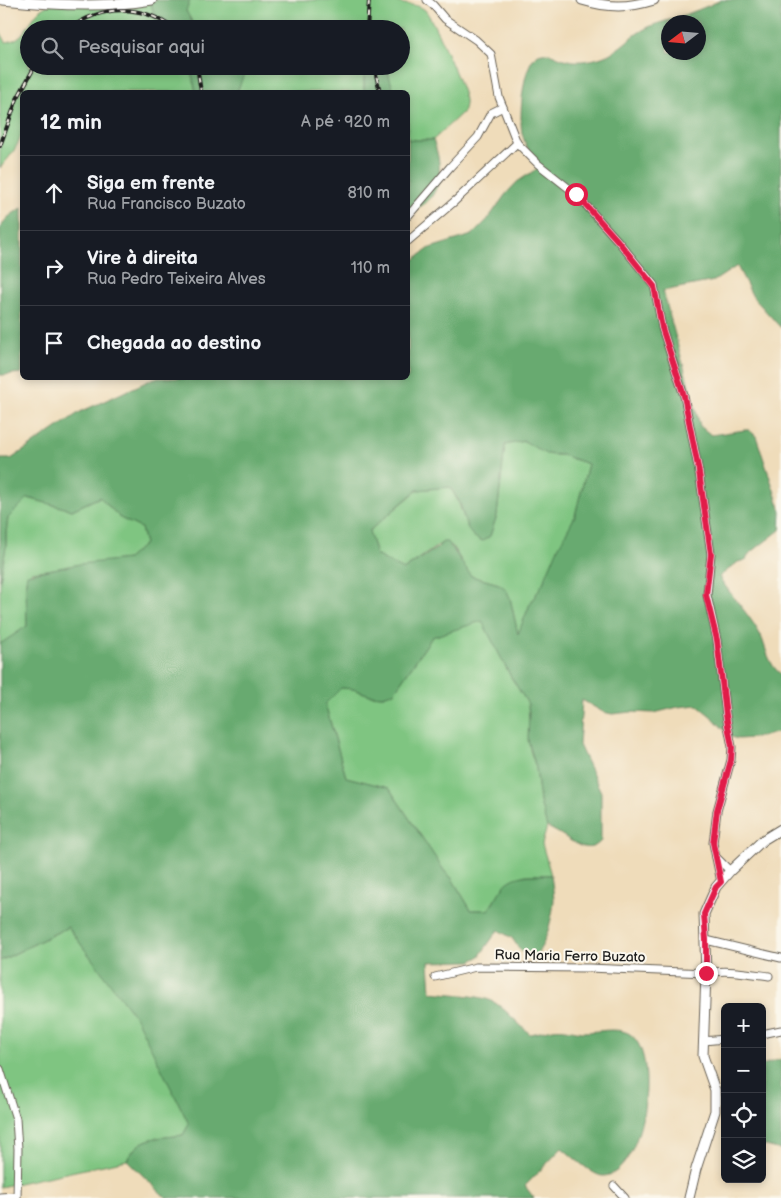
<!DOCTYPE html>
<html lang="pt">
<meta charset="utf-8">
<style>
:root{--surface:#171b24;--page:#20242c;--text:#f1f3f6;--muted:#9ea1a6;--line:#363941}
body{margin:0;font-family:"Balsamiq Sans",sans-serif;background:var(--page);color:var(--text)}
.controls{position:absolute;right:15px;bottom:15px;display:grid;overflow:hidden;border-radius:8px;box-shadow:0 2px 8px #0003}
.controls button{width:45px;height:45px;display:grid;place-items:center;padding:0;border:0;border-bottom:1px solid var(--line);background:var(--surface);color:var(--text);font:25px sans-serif}
.compass{position:absolute;left:661px;top:15px;width:45px;height:45px;border-radius:50%;background:var(--surface);box-shadow:0 2px 8px #0003;rotate:254deg}
.stop{position:absolute;width:15px;height:15px;margin:-11px;border:4px solid #e11d48;border-radius:50%;background:#fff}
.stop.end{background:#e11d48;border-color:#fff;box-shadow:0 1px 5px #0008}
.list{margin:0;padding:0;list-style:none}
h2{display:flex;justify-content:space-between;align-items:center;height:65px;margin:0;padding:0 20px;font-size:21px}
h2 small{font-size:16px;font-weight:400;color:var(--muted)}
.list li{display:grid;grid-template-columns:32px 1fr auto;gap:15px;align-items:center;box-sizing:border-box;height:75px;padding:0 20px;border-top:1px solid var(--line)}
.list b{display:block;font-size:19px;white-space:nowrap}
.list p{margin:0;font-size:16px;white-space:nowrap;color:var(--muted)}
.list em{font-size:16px;font-style:normal;color:var(--muted)}
.icon{flex:none;width:28px;height:28px;fill:none;stroke:currentColor;stroke-width:2;stroke-linecap:round;stroke-linejoin:round}
.map{position:relative;flex:none;width:781px;height:1198px;overflow:hidden}
.search{position:absolute;background:var(--surface);box-shadow:0 2px 8px #0003;left:20px;top:20px;width:390px;height:55px;display:flex;align-items:center;gap:12px;box-sizing:border-box;padding:0 18px;border-radius:28px;color:var(--muted);font-size:19px}
.panel{position:absolute;background:var(--surface);box-shadow:0 2px 8px #0003;left:20px;top:90px;width:390px;height:290px;border-radius:8px}
.map>svg:first-child{display:block}
.green{fill:#7fc581;stroke:#4e704e}
.forest{fill:#67aa6f;stroke:#426346;fill-rule:evenodd}
.lines{fill:none;stroke-linecap:round;stroke-linejoin:round}
.minor-casing{stroke:#665f53;stroke-width:9}
.tertiary-casing{stroke:#665f53;stroke-width:11}
.minor{stroke:#fff;stroke-width:7}
.tertiary{stroke:#fff;stroke-width:9}
.rail-casing{stroke:#1c1c1c;stroke-width:4}
.rail{stroke:#fbf7ec;stroke-width:2;stroke-dasharray:5.5;stroke-linecap:butt}
.route{stroke:#e11d48;stroke-width:6}
.labels{text-anchor:middle;dominant-baseline:central;stroke-width:4;stroke-linejoin:round;paint-order:stroke}
.street-label{font-size:14px;fill:#1c1c1c;stroke:#fbf7ec}
</style>
<div class="map">
<svg width="781" height="1198" viewBox="0 0 781 1198">
<rect width="100%" height="100%" fill="#fbf7ec"/>
<filter id="ink" filterUnits="userSpaceOnUse"><feTurbulence type="fractalNoise" baseFrequency=".02" numOctaves="2"/><feDisplacementMap in="SourceGraphic" scale="10" xChannelSelector="R" yChannelSelector="G"/><feConvolveMatrix kernelMatrix="1 2 1 2 8 2 1 2 1" color-interpolation-filters="sRGB"/></filter>
<filter id="wash" filterUnits="userSpaceOnUse"><feTurbulence type="fractalNoise" baseFrequency=".0096" numOctaves="4" result="noise"/><feDisplacementMap in="SourceGraphic" scale="20" xChannelSelector="R" yChannelSelector="G"/><feGaussianBlur stdDeviation="1.12" result="paint"/><feColorMatrix in="noise" values="0 0 0 0 0 0 0 0 0 0 0 0 0 0 0 0 0 1.4 0 .05"/><feComposite in="paint" operator="in"/></filter>
<g filter="url(#wash)">
<rect width="100%" height="100%" fill="#efdcba"/>
<g class="green">
<path d="M58,0H150L154,14L163,29H29V66H190L196,92H22C22,131 27,138 0,168V31L6,42C25,40 28,22 40,10C45,6 52,3 58,0Z"/>
<path d="M190,0H393C403,7 416,2 425,10C432,17 462,86 464,96C466,102 465,106 463,112L433,140H408V92H394L386,66H401V29H196L186,11Z"/>
<path d="M246,66H364V92H237Z"/>
<path d="M524,441L551,455H562L588,464L575,516L543,583L530,604L518,635L510,598L499,584L471,576L452,546L443,542L403,570L376,555L369,531L418,490L450,487L458,501L466,524L483,541L490,536L497,515L505,445Z"/>
<path d="M100,497L120,518L141,528L145,544L127,559L31,572L26,581L27,627L0,644V580L6,547V533L8,518L28,498L72,510Z"/>
<path d="M482,620L511,677L528,704L530,750L536,768L540,802L547,827L542,844L551,875H525L500,892L488,910H471L451,877L445,872L389,788L346,777L325,703L341,688L353,689L370,695L383,696L394,692L432,637Z"/>
<path d="M68,927L137,1018L189,1124L183,1135C157,1139 141,1134 127,1160L0,1187V961Z"/>
</g>
<g class="forest">
<path d="M150,0H190L186,11L196,29H163L154,14Z"/>
<path d="M721,0H772L781,2V328L753,297L737,266L714,281L663,291L700,426L711,435L745,430H749L756,436L781,511L780,530L749,554L746,560L738,562L719,577C732,597 750,615 761,636C766,648 769,666 781,674V732L753,738L738,739L731,737L713,718L697,705L678,707L654,713L631,712L612,714L603,712L582,700L579,745L601,792V841C589,854 577,845 565,837C559,833 553,830 547,827L540,802L536,768L528,740L529,713L528,704L511,677L482,621L432,637L394,692L383,696L370,695L353,689L341,688L325,704L346,777L389,788L445,872L451,877L471,910H488C495,902 498,893 504,886C515,873 535,875 551,875C552,882 553,890 554,898C554,911 546,946 536,954C534,955 531,956 529,956L520,950L512,938L498,930L479,957L471,961L429,962L431,992C447,994 479,995 492,1001C505,1008 518,1024 530,1034C539,1033 545,1030 553,1029C563,1027 573,1031 583,1032C597,1032 616,1027 628,1033C663,1051 643,1176 603,1176C593,1176 571,1155 562,1148L525,1186L534,1198H166L127,1160C141,1134 157,1139 183,1135L189,1124L136,1018L68,927L0,961V644L27,626L26,581L27,574L80,564L127,559L145,544L141,528L120,518L100,497L72,510L28,498L8,518L6,533V547L0,580V459H11L80,412L155,378H408V264L430,248L472,235L488,219L505,195L517,182L538,168C532,157 525,146 522,133C519,118 522,55 542,53C551,52 557,57 564,59C576,63 590,61 602,57C618,52 628,38 643,30C653,24 664,22 675,18C691,13 706,7 721,0ZM668,22H698V52H668ZM524,441L546,454L562,455L588,464L575,516L557,550L543,583L530,604L518,634L510,598L506,589L499,584L471,576L448,542H443L437,548L403,570L376,555L369,531L417,490L450,487C453,492 456,497 459,501C465,516 465,537 483,541L490,536L497,515L505,445Z"/>
<path d="M190,66H246V69L237,92H196Z"/>
<path d="M364,66H386L394,92H364Z"/>
<path d="M408,137L409,140H433C445,170 442,202 408,212Z"/>
<path d="M22,208V373L3,375H0V230C4,218 12,214 22,208Z"/>
<path d="M781,1059V1150L762,1145V1065Z"/>
</g>
</g>
<g filter="url(#ink)">
<g class="lines">
<g class="minor-casing">
<g id="minor">
<path d="M427,0L433,5L445,19L476,40L491,54L499,97L517,143L538,164L576,194L618,241L654,285L662,328L684,396L699,472L711,554L707,595L717,640L726,715L732,747L731,760L717,811L713,843L721,882"/>
<path d="M408,216L450,167L478,137L491,113L503,107"/>
<path d="M408,241L455,201L517,143"/>
<path d="M716,857L730,871"/>
<path d="M706,940L781,958"/>
<path d="M435,977L476,967L589,968L706,973C726,969 748,973 769,976"/>
<path d="M762,1034L781,1030"/>
<path d="M703,1041L725,1039"/>
<path d="M0,1069L16,1119L18,1149L17,1198"/>
<path d="M614,1186L625,1198"/>
<path d="M0,1197L16,1196"/>
</g>
</g>
<g class="tertiary-casing">
<g id="tertiary">
<path d="M3,0C50,5 106,8 152,0"/>
<path d="M582,0C609,8 628,8 654,0"/>
<path d="M689,1198L696,1169L715,1111V1090L703,1056L706,973L704,914L716,887L730,871L763,840L781,829"/>
</g>
</g>
<use href="#minor" class="minor"/>
<use href="#tertiary" class="tertiary"/>
<g class="rail-casing">
<g id="rail">
<path d="M69,29C102,5 141,3 174,29"/>
<path d="M367,29L369,0"/>
<path d="M197,66L201,92"/>
<path d="M374,66L380,92"/>
<path d="M0,146L17,99L35,66"/>
</g>
</g>
<use href="#rail" class="rail"/>
</g>
</g>
<g class="lines" filter="url(#ink)">
<path class="route" d="M576,194L618,241L654,286L662,328L684,396L699,472L711,554L706,595L717,640L726,715L732,747L731,760L717,810L713,843L721,882L716,887L704,914L706,940V973"/>
</g>
<g class="labels">
<g class="street-label">
<text transform="translate(570 956) rotate(1)">Rua Maria Ferro Buzato</text>
</g>
</g>
</svg>
<div class="controls">
<button>+</button>
<button>−</button>
<button><svg class="icon" aria-label="locate" viewBox="0 0 24 24"><circle cx="12" cy="12" r="6"/><path d="M12 2v4M12 18v4M2 12h4M18 12h4"/></svg></button>
<button><svg class="icon" aria-label="layers" viewBox="0 0 24 24"><path d="M12 4l9 5-9 5-9-5zM3 14l9 5 9-5"/></svg></button>
</div>
<svg class="compass" viewBox="-18 -18 36 36"><path d="M0-13l5 13h-10z" fill="#e53935"/><path d="M0 13l5-13h-10z" fill="#9ea1a6"/></svg>
<div class="stop" style="left:576px;top:194px"></div>
<div class="stop end" style="left:706px;top:973px"></div>
<div class="search"><svg class="icon" aria-label="search" viewBox="0 0 24 24"><circle cx="10" cy="10" r="6"/><path d="M15 15l6 6"/></svg>Pesquisar aqui</div>
<section class="panel">
<h2>12 min<small>A pé · 920 m</small></h2>
<ul class="list">
<li><svg class="icon" aria-label="ahead" viewBox="0 0 24 24"><path d="M12 20V5M6 11l6-6 6 6"/></svg><div><b>Siga em frente</b><p>Rua Francisco Buzato</p></div><em>810 m</em></li>
<li><svg class="icon" aria-label="right" viewBox="0 0 24 24"><path d="M7 20v-9h11M14 6l5 5-5 5"/></svg><div><b>Vire à direita</b><p>Rua Pedro Teixeira Alves</p></div><em>110 m</em></li>
<li><svg class="icon" aria-label="arrive" viewBox="0 0 24 24"><path d="M6 21V4h12l-3 4 3 4H6"/></svg><div><b>Chegada ao destino</b></div></li>
</ul>
</section>
</div>
